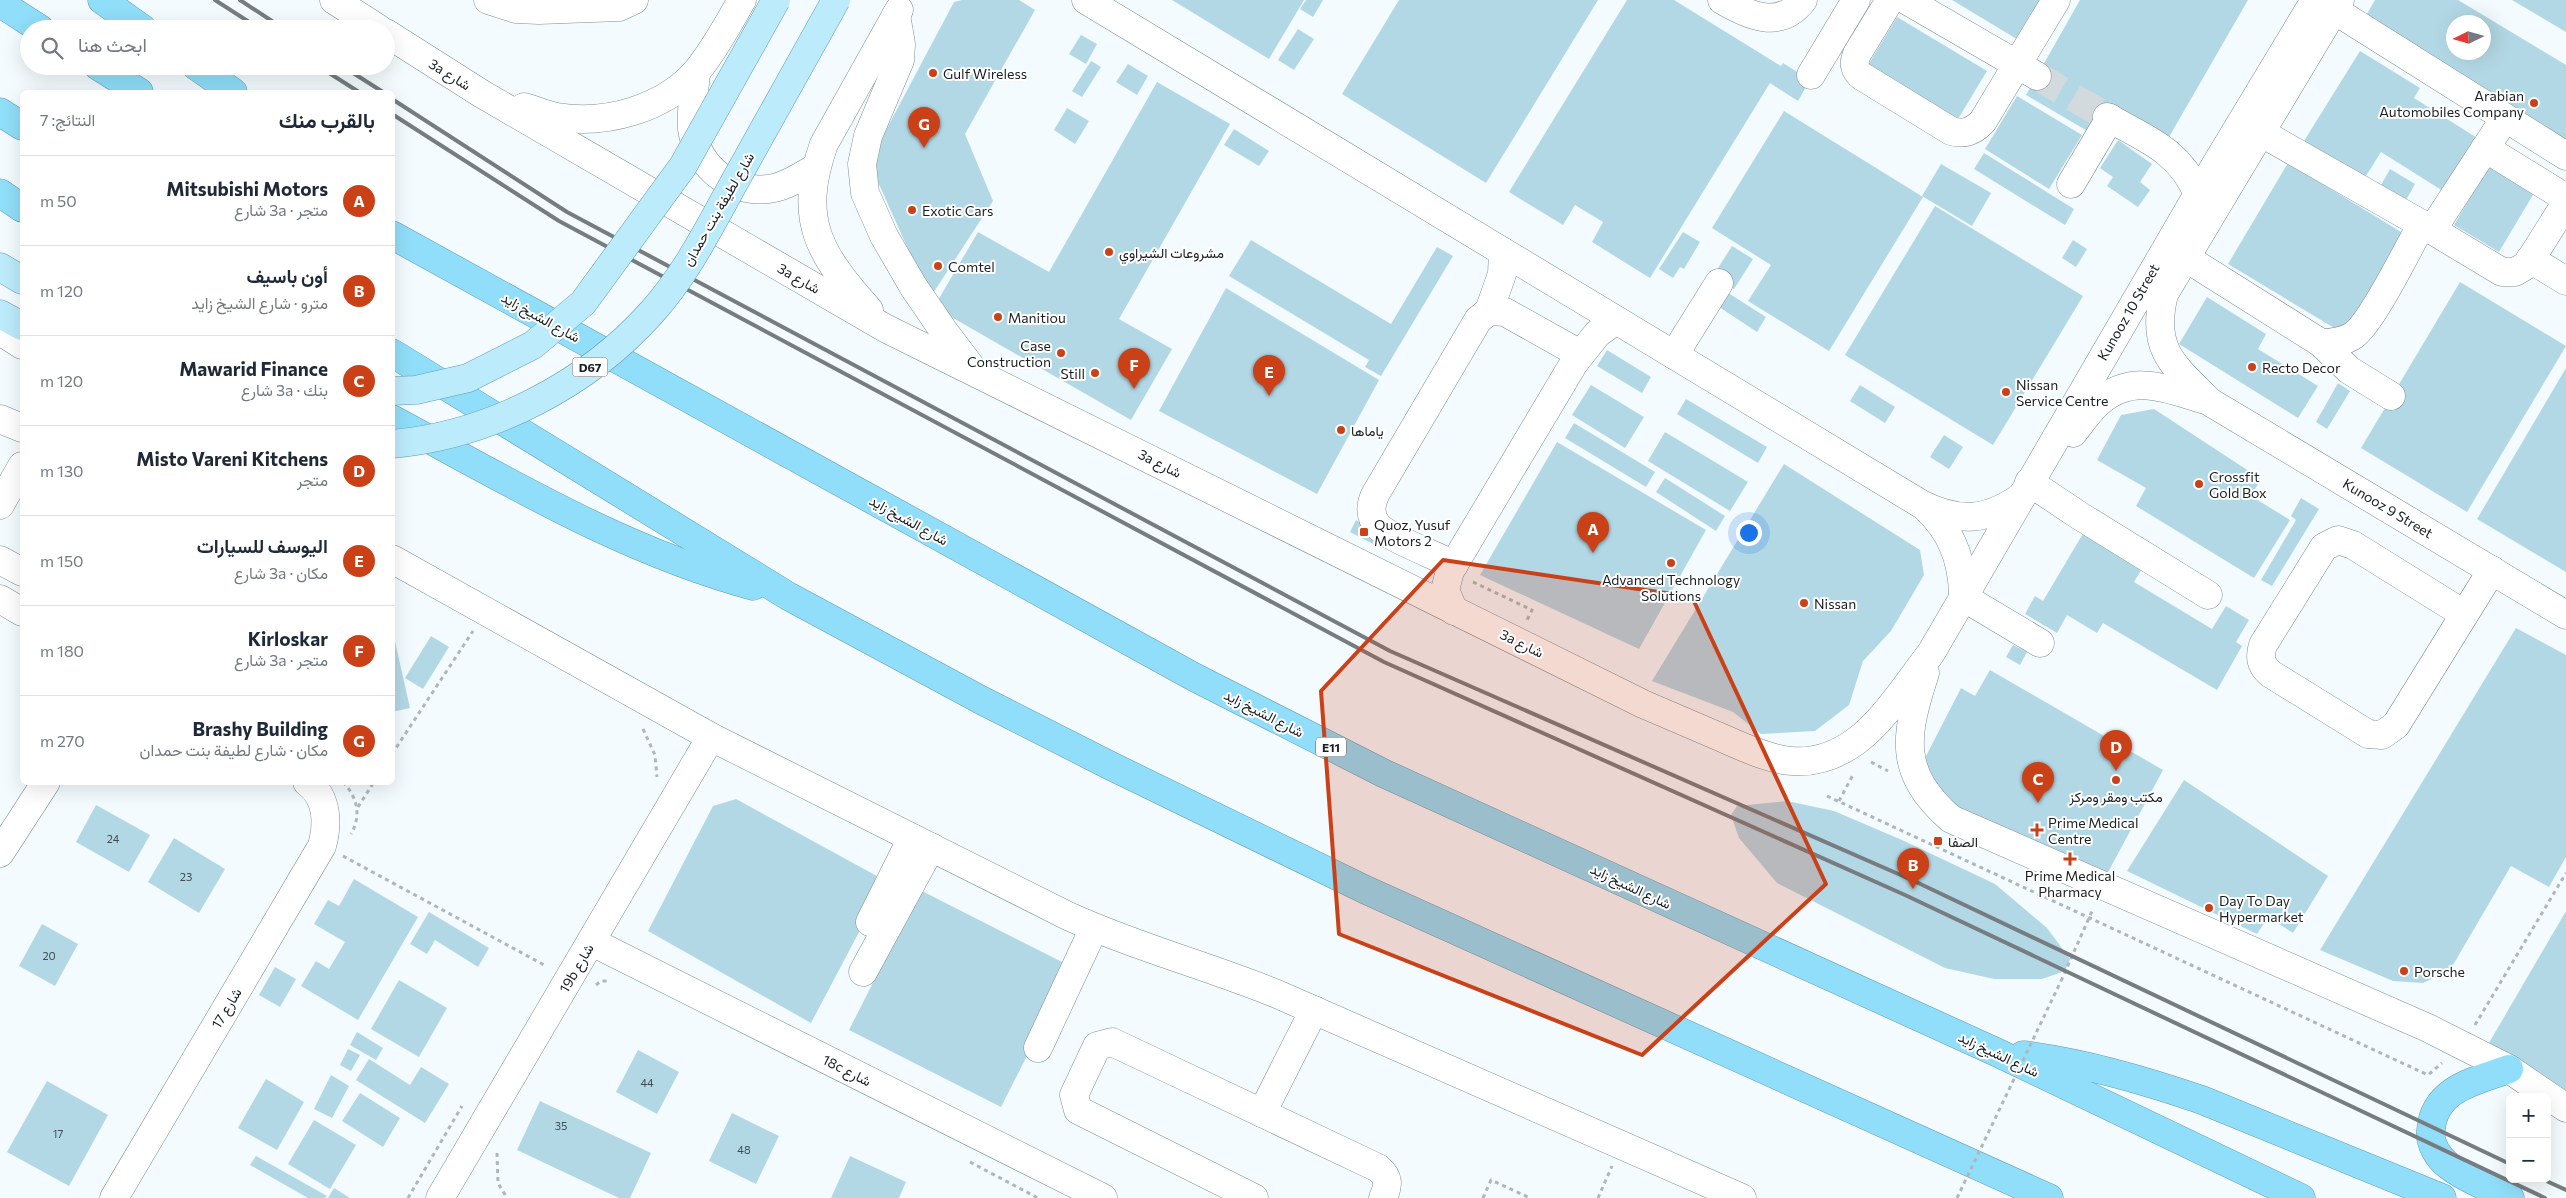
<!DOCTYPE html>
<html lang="ar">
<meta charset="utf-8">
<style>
:root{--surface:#fff;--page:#f2f2f3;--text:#1f2937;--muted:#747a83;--line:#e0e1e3;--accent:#ca4118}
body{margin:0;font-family:Commissioner,Vazirmatn,sans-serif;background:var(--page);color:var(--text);direction:rtl}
.controls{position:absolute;right:15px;bottom:15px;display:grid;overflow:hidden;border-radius:8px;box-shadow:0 5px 20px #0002}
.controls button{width:45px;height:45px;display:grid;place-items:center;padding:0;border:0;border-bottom:1px solid var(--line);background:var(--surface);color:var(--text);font:25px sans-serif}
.compass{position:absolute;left:2446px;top:15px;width:45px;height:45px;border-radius:50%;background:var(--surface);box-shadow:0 5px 20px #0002;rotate:265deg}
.you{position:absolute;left:1748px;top:532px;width:18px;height:18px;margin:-12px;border:4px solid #fff;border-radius:50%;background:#1a73e8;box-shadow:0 0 0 8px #1a73e833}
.badge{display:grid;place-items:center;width:32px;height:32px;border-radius:50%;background:var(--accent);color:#fff;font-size:16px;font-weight:700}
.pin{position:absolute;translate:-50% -41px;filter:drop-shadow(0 1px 2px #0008)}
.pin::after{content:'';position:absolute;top:26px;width:18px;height:15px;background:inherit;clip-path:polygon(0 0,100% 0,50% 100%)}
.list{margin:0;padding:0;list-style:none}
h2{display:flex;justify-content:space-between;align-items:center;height:65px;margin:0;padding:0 20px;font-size:21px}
h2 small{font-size:16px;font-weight:400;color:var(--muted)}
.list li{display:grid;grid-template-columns:32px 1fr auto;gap:15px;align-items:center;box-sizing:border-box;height:90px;padding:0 20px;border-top:1px solid var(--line)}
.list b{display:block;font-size:19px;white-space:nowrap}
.list p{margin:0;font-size:16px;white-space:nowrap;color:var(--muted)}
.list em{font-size:16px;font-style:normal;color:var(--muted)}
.icon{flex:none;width:28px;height:28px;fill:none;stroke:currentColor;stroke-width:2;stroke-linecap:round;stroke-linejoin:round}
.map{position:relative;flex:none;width:2566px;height:1198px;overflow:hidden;direction:ltr}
.search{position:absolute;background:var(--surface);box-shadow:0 5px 20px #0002;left:20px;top:20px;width:375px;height:55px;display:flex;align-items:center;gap:12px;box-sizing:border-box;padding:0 18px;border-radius:28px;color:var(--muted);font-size:19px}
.panel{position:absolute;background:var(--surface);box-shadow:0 5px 20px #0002;left:20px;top:90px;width:375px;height:695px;border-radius:8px;direction:rtl}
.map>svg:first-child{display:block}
.building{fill:#b3d8e5;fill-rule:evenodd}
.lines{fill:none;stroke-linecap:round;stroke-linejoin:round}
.minor-tunnel{stroke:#d2dadd;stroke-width:28;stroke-dasharray:28 14;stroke-linecap:butt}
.minor-casing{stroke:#818e93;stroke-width:29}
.major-casing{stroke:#679bad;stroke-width:29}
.highway-casing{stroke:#679bad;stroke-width:29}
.path{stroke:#b0b7ba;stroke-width:3;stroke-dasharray:4 4;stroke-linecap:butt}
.minor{stroke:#fff;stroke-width:28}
.major{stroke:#bcebfb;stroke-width:28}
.highway{stroke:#90def9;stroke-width:28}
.rail{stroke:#767c7f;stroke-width:4}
.major-bridge-casing{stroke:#679bad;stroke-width:29;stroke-linecap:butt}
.path-bridge{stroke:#b0b7ba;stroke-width:3;stroke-dasharray:4 4;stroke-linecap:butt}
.major-bridge{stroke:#bcebfb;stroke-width:28}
.marked{fill:#ca4118;fill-opacity:0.2;stroke:#ca4118;stroke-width:4;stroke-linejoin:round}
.poi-dot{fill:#ca4118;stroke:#fff;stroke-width:2}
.labels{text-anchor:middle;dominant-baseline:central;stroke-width:4;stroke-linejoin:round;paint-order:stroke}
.number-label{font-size:11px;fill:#404d52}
.shield{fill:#fff;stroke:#5f6264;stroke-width:1}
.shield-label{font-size:12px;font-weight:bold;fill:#1a1f21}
.poi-label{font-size:14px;fill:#1a1f21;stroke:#fff;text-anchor:start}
.street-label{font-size:14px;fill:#1a1f21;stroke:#fff}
</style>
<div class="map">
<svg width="2566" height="1198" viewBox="0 0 2566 1198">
<rect width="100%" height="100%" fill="#f3fbfe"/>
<g class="building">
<path d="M962,0H1019L1035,10L965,134L993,201L930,298L869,162L954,2Z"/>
<path d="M1172,0H1304L1269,59Z"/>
<path d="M1306,0H1323L1313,17L1300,9Z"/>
<path d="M1399,0H1598L1486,183L1342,94Z"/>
<path d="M1627,0H1674L1781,66L1783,63L1810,80L1798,101L1770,83L1650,278L1592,242L1603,222L1575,205L1563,225L1509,192Z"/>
<path d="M1952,0H2045L2020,41Z"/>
<path d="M2080,0H2248L2169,137L2114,105L2096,136L2026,95Z"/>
<path d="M2375,0H2458L2566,65V141L2364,19ZM2454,22H2484V52H2454Z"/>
<path d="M2512,0H2566V32Z"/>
<path d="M1897,17L1987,71L1958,119L1868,65Z"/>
<path d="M1298,29L1314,39L1294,70L1278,60Z"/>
<path d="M1081,35L1097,44L1086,64L1069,54Z"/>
<path d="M2360,51L2420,88L2414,98L2485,143L2443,191L2381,152L2364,179L2304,141Z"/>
<path d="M1091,61L1101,67L1082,97L1072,91Z"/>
<path d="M1128,64L1148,76L1137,95L1116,82Z"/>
<path d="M1157,82L1230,124L1119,319L1172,349L1131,420L934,307L978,232L1049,272Z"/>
<path d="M2017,96L2082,135L2049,189L1985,149Z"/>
<path d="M1067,108L1089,121L1075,144L1054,130Z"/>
<path d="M1784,111L1923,197L1829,351L1748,301L1771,265L1712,228Z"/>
<path d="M1234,129L1269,151L1259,166L1224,145Z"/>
<path d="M2118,140L2152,164L2140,182L2150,190L2138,207L2107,186L2113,177L2100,168Z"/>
<path d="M1984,153L2074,209L2065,225L1974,169Z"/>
<path d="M2288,163L2406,235L2346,335L2228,264Z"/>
<path d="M1941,164L1991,193L1972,226L1922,196Z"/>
<path d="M2489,166L2534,193L2499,252L2454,225Z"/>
<path d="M2390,169L2415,184L2406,200L2381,185Z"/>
<path d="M1935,206L2083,296L1993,445L1845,355Z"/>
<path d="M1683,232L1700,242L1684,269L1680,267L1673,278L1659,269Z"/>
<path d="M1251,240L1391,324L1437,247L1453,256L1381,376L1365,367L1369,360L1229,276Z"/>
<path d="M2073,240L2087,249L2076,267L2062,258Z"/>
<path d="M1732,246L1753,259L1734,289L1713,276Z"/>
<path d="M2460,282L2566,346L2467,512L2361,448Z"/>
<path d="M1226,288L1379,380L1317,494L1159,411Z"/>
<path d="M1722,289L1766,317L1757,332L1713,303Z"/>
<path d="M2207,297L2266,334L2258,349L2318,386L2298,418L2179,344Z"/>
<path d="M1607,350L1651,377L1642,393L1597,366Z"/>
<path d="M2566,368V572L2477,519Z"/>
<path d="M2338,383L2350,391L2327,429L2316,422Z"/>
<path d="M1591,385L1644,417L1625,448L1572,415Z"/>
<path d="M1860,385L1895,407L1885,423L1850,401Z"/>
<path d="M1686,399L1767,447L1758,463L1677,414Z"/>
<path d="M2154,409L2261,479L2251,496L2290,520L2254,578L2136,506L2146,488L2097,460L2121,415Z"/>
<path d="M1574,423L1655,472L1646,487L1565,438Z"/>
<path d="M1665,432L1748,482L1730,511L1648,461Z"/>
<path d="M1944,435L1963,447L1949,469L1930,457Z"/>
<path d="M1557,442L1706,530L1639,649L1480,575Z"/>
<path d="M1784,464L1920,550L1924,575L1891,631L1863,661L1849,705L1815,731L1761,734L1733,712L1652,681Z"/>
<path d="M1665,478L1725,516L1716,531L1656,492Z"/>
<path d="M2301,498L2319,509L2272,586L2261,580L2296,520L2291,516Z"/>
<path d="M1356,520L1379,533L1373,544L1350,532Z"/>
<path d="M2084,532L2143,567L2134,582L2212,629L2226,606L2249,620L2236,642L2242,646L2217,690L2103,623L2097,633L2067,615L2057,633L2025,614L2035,596L2043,601Z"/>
<path d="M392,628L410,708L392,712Z"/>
<path d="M2516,628L2566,655V857L2549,887L2511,866L2450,970L2423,983L2393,981L2320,950Z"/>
<path d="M431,636L449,647L423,689L405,678Z"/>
<path d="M2013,645L2027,652L2020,665L2006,657Z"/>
<path d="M1990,670L2163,770L2106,876L1935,798L1925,758L1961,688L1975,696Z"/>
<path d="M2184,780L2328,876L2293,933L2268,917L2257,934L2127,871Z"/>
<path d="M736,799L886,881L811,1023L648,931L713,806Z"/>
<path d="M1787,801L1834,811L1902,840L1995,884L2047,928L2070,959L2065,971L2042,979H1994L1945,968L1777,883L1739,838L1731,815L1737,806Z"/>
<path d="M96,805L150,835L129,872L76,842Z"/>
<path d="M174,838L225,869L199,913L148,882Z"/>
<path d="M354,879L418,917L358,1020L301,986L316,961L329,969L345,942L314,924L328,900L339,906Z"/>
<path d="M920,890L1072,967L1001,1107L849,1030Z"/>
<path d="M2566,911V1095L2486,1048Z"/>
<path d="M429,912L489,948L478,967L435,940L427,954L410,944Z"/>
<path d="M42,924L78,944L55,986L19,966Z"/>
<path d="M275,967L296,979L280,1007L259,995Z"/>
<path d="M399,980L447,1008L419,1057L371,1029Z"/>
<path d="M357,1032L383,1048L376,1060L350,1045Z"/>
<path d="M348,1049L360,1055L351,1071L340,1065Z"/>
<path d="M638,1050L679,1072L657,1114L616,1092Z"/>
<path d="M369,1059L410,1085L421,1067L449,1084L425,1123L356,1080Z"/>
<path d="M331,1075L349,1086L332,1118L314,1109Z"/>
<path d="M266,1079L304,1102L277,1150L238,1128Z"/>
<path d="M47,1081L108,1115L69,1186L7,1152Z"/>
<path d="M360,1093L400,1118L383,1147L342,1121Z"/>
<path d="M540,1101L651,1153L630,1198H619L517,1150Z"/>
<path d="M732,1113L779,1136L756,1184L709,1161Z"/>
<path d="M314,1120L356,1145L330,1189L288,1164Z"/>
<path d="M256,1156L327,1196L325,1198H308L250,1165Z"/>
<path d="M850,1156L906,1182L899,1198H831Z"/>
<path d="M334,1188L350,1198H328Z"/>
</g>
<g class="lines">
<path class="minor-tunnel" d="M2037,76L2107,117"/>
<g class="minor-casing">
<g id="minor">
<path d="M334,0L379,29"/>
<path d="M488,0L516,9L539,10L619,7L634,0"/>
<path d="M1086,0L1921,504C1959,523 1987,521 2021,497"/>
<path d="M1722,0C1749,16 1780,30 1803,0"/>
<path d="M1890,0L1857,54C1853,63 1854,71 1863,77L1951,131C1964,135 1974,131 1983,121L2056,0"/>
<path d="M1906,0L2037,76"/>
<path d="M2340,0L2164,294C2150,350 2174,366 2210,402L2566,615"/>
<path d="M2334,10L2566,156"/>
<path d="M896,15L901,44L900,60L868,136L862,164L865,193L884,236L913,286L943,330L971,367"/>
<path d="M386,33L482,94L885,328L1643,704C1669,715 1694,726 1720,737C1768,758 1806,777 1855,742C1884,721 1909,681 1931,653L2198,194L2315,0"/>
<path d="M696,72C695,90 690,111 692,129C698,169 734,196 774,188C789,185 803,175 815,168"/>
<path d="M1811,75L1856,0"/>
<path d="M524,107C535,110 546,115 557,117C606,125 664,109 697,71C715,49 728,24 742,0"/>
<path d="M2107,117C2146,139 2179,150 2198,194"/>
<path d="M2260,132L2432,230L2502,272H2515L2527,265L2566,203"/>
<path d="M2485,148L2566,198"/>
<path d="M2071,184L2110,118"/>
<path d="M2432,230L2505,118"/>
<path d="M2186,258L2321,343C2333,343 2344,342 2354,335C2373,321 2408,248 2422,224"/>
<path d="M2530,259L2566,281"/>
<path d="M869,310C819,254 797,220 824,144L899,10"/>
<path d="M1489,311L1502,274L1503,252"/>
<path d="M0,331L22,345"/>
<path d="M2321,343L2349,370L2391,396"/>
<path d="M1674,355L1719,283"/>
<path d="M0,419L22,428"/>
<path d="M2073,433C2081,423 2088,412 2098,403C2131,373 2165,388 2202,399"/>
<path d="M2029,482L2080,516L2208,595"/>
<path d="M0,505L22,466"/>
<path d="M1925,507C1952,531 1963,561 1963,597"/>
<path d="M392,559L711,737L1068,916C1136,947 1208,966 1277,994L1742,1198"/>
<path d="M0,560L22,572"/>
<path d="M1454,565C1437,556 1389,538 1378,526C1369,516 1370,504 1376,493L1478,320L1489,311L1505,312L1580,354"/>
<path d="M1963,597L2040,643"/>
<path d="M0,599L22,612"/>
<path d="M1454,611L1445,590L1450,571L1574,363L1597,334L1616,320"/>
<path d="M2464,614L2353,545L2338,540L2324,547L2263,645C2259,657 2261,666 2271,674L2368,734L2382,735L2396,725L2492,570"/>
<path d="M1925,673C1905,735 1897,772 1951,819L2428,1028L2509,1069L2566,1108"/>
<path d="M0,853L46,782"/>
<path d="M870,922L912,838"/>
<path d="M592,942L1103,1198"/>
<path d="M863,972L931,847"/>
<path d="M1038,1048L1094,928"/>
<path d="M1262,1113L1314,1010"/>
<path d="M114,1198L322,846C328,824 328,797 307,782"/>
<path d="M440,1198L711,737"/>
<path d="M1254,1198L1078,1110L1074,1095L1097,1046L1112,1042L1378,1168C1389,1177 1389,1185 1383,1198"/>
</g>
</g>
<g class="major-casing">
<g id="major">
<path d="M0,267L22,280"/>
<path d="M0,314L22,326"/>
</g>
</g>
<g class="highway-casing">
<g id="highway">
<path d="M102,0L143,29"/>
<path d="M0,3L40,29"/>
<path d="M98,66L139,92"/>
<path d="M196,66L233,92"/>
<path d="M0,112L22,126"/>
<path d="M0,193L22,208"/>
<path d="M392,235L1194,677L1383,773L1996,1052L2301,1198"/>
<path d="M392,353L788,596L981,700L1109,765L1366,890L2049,1198"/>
<path d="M392,419C509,482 624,551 753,586"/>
<path d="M2023,1055C2085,1063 2143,1080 2202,1100L2442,1198"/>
<path d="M2509,1069C2476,1081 2434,1088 2431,1130C2429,1143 2438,1158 2449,1166C2467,1180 2490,1188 2510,1198"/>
</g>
</g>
<g class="path">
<path d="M1473,582L1532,610L1527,620"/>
<path d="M643,729L655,755L657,777"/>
<path d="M392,754L473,631"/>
<path d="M1871,762L1888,771"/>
<path d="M343,782C357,797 362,815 351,834"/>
<path d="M1827,796L2428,1075L2442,1063"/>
<path d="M1839,801L1854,773"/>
<path d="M358,807L374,782"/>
<path d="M343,856L546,966"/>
<path d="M2061,981L2093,909"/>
<path d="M596,985L601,981H610"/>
<path d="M2475,1025L2566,873"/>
<path d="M497,1153L498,1183L507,1198"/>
<path d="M970,1162L1038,1198"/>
<path d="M408,1198L462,1106"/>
<path d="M1483,1198L1491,1180L1530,1198"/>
<path d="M1598,1198L1612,1166"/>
</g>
<use href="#minor" class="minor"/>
<use href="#major" class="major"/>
<use href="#highway" class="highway"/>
<g class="rail">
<path d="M215,0L260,29"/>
<path d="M240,0L284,29"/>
<path d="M318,66L359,92"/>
<path d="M342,66L383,92"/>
<path d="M392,99L567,212L1390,651L1912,880L2510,1164"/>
<path d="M392,114L559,221L1384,662L1905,895L2545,1198"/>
<path d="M2542,1179L2566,1190"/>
</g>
<g class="major-bridge-casing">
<g id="major-bridge">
<path d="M392,391L416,390L468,378L533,345L583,303L683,166L776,0"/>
<path d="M392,444C490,435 587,385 652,312C687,273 710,226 735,181C769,121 802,60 836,0"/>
</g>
</g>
<path class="path-bridge" d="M1957,1198L2061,981"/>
<use href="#major-bridge" class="major-bridge"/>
</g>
<path class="marked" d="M1443,560L1692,597L1826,884L1642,1055L1339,934L1321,691Z"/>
<g class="poi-dot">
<circle cx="933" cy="73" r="5"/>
<circle cx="2534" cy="103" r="5"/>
<circle cx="912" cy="210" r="5"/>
<circle cx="1109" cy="252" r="5"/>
<circle cx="938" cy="266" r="5"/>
<circle cx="998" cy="317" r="5"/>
<circle cx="1061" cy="353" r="5"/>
<circle cx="2252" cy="367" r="5"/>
<circle cx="1095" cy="373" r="5"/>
<circle cx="2006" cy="392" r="5"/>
<circle cx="1341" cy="430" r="5"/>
<circle cx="2199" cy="484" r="5"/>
<rect x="1359" y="527" width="10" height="10" rx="2.5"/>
<circle cx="1671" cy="563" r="5"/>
<circle cx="1804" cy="603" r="5"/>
<circle cx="2116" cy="780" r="5"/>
<path d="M2034.5 822.5h5v5h5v5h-5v5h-5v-5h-5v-5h5z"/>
<rect x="1933" y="836" width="10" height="10" rx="2.5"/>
<path d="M2067.5 851.5h5v5h5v5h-5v5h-5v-5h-5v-5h5z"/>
<circle cx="2209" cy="908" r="5"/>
<circle cx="2404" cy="971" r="5"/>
</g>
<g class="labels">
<g class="number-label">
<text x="113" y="838">24</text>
<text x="186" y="876">23</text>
<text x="49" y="955">20</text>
<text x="647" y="1082">44</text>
<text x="561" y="1125">35</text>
<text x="58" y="1133">17</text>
<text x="744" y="1149">48</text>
</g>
<g class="shield">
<rect x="572.5" y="357.5" width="35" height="19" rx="4"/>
<rect x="1316" y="737.5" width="30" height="19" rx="4"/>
</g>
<g class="shield-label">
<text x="590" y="367">D67</text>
<text x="1331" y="747">E11</text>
</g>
<g class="poi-label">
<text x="943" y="73">Gulf Wireless</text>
<text x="2524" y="95" text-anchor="end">Arabian<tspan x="2524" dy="16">Automobiles Company</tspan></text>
<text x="922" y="210">Exotic Cars</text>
<text x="1119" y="252">مشروعات الشيراوي</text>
<text x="948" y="266">Comtel</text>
<text x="1008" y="317">Manitiou</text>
<text x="1051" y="345" text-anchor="end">Case<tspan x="1051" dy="16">Construction</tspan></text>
<text x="2262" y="367">Recto Decor</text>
<text x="1085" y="373" text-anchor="end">Still</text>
<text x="2016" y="384">Nissan<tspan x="2016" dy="16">Service Centre</tspan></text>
<text x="1351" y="430">ياماها</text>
<text x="2209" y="476">Crossfit<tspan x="2209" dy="16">Gold Box</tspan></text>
<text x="1374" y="524">Quoz, Yusuf<tspan x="1374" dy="16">Motors 2</tspan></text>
<text x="1671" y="579" text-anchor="middle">Advanced Technology<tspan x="1671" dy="16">Solutions</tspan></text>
<text x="1814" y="603">Nissan</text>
<text x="2116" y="796" text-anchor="middle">مكتب ومقر ومركز</text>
<text x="2048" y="822">Prime Medical<tspan x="2048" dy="16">Centre</tspan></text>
<text x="1948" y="841">الصفا</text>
<text x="2070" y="875" text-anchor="middle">Prime Medical<tspan x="2070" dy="16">Pharmacy</tspan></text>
<text x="2219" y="900">Day To Day<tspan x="2219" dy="16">Hypermarket</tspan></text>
<text x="2414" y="971">Porsche</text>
</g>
<g class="street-label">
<text transform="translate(450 74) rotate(32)">3a شارع</text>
<text transform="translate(718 209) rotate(-60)">شارع لطيفة بنت حمدان</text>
<text transform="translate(799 278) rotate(30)">3a شارع</text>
<text transform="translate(2128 312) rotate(-60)">Kunooz 10 Street</text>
<text transform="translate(541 317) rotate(29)">شارع الشيخ زايد</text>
<text transform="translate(1160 463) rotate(27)">3a شارع</text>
<text transform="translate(2388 508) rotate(31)">Kunooz 9 Street</text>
<text transform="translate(909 520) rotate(29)">شارع الشيخ زايد</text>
<text transform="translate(1522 643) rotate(26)">3a شارع</text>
<text transform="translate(1264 713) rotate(27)">شارع الشيخ زايد</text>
<text transform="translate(1631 886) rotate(25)">شارع الشيخ زايد</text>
<text transform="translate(576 968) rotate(-60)">19b شارع</text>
<text transform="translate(226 1008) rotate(-59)">شارع 17</text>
<text transform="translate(1999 1054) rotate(25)">شارع الشيخ زايد</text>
<text transform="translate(847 1070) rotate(27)">18c شارع</text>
</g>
</g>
</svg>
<div class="controls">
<button>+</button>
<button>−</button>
</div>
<svg class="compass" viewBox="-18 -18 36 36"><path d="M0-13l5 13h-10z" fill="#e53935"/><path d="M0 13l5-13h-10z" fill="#747a83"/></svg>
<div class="you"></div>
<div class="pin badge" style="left:1593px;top:553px">A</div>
<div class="pin badge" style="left:1913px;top:889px">B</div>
<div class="pin badge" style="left:2038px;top:803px">C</div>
<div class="pin badge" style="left:2116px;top:771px">D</div>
<div class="pin badge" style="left:1269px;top:396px">E</div>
<div class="pin badge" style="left:1134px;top:389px">F</div>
<div class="pin badge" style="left:924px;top:148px">G</div>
<div class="search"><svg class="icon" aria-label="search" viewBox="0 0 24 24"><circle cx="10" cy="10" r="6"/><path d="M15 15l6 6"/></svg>ابحث هنا</div>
<section class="panel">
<h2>بالقرب منك<small>النتائج: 7</small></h2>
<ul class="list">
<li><span class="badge">A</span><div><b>Mitsubishi Motors</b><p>متجر · 3a شارع</p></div><em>50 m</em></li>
<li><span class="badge">B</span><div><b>أون باسيف</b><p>مترو · شارع الشيخ زايد</p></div><em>120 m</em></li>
<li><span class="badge">C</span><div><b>Mawarid Finance</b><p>بنك · 3a شارع</p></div><em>120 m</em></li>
<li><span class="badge">D</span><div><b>Misto Vareni Kitchens</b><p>متجر</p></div><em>130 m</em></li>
<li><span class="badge">E</span><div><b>اليوسف للسيارات</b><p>مكان · 3a شارع</p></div><em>150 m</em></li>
<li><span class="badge">F</span><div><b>Kirloskar</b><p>متجر · 3a شارع</p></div><em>180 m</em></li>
<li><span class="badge">G</span><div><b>Brashy Building</b><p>مكان · شارع لطيفة بنت حمدان</p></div><em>270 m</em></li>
</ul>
</section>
</div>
